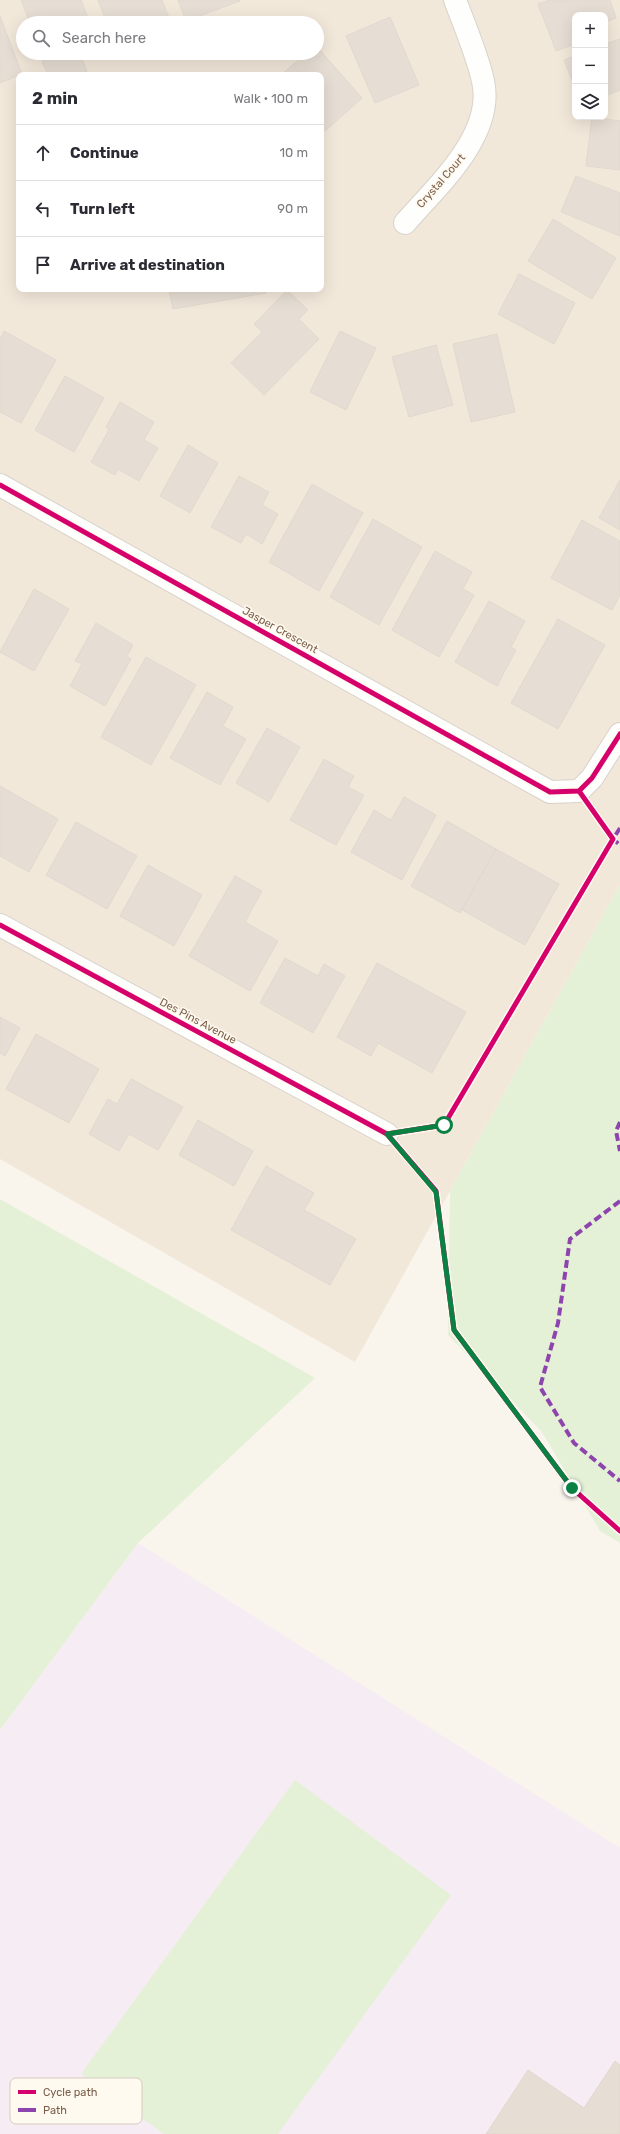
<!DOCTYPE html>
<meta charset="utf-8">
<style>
:root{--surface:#fff;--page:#f7f7f7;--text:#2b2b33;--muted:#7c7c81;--line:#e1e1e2}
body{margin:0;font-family:Rubik,sans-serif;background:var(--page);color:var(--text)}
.controls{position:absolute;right:12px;top:12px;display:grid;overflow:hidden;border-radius:8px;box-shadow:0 4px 16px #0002}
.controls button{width:36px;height:36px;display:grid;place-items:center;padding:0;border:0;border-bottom:1px solid var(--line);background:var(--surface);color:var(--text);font:20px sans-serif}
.stop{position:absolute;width:12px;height:12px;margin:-9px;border:3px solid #0b8043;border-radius:50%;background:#fff}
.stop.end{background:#0b8043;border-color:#fff;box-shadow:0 1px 4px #0008}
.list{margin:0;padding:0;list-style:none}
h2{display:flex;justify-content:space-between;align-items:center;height:52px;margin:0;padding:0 16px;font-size:17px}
h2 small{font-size:13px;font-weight:400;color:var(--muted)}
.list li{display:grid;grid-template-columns:26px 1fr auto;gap:12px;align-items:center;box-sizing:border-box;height:56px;padding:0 16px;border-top:1px solid var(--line)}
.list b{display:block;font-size:15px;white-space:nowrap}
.list em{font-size:13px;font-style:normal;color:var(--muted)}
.icon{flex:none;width:22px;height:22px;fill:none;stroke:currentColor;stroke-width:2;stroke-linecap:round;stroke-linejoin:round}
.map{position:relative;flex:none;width:620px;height:2134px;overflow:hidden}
.search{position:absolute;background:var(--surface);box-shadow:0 4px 16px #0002;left:16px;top:16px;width:308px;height:44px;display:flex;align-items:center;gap:10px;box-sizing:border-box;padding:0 14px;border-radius:22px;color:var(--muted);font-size:15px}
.panel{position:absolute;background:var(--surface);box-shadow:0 4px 16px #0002;left:16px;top:72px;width:308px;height:220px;border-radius:8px}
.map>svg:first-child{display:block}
.residential{fill:#f2e8da;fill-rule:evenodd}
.education{fill:#f6ecf4}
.green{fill:#e4f1d7}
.building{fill:#e6ded4;stroke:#e2d8ce}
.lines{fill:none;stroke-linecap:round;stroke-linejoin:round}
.minor-casing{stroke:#d8d2cb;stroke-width:24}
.minor{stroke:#fefefc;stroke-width:22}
.quiet{stroke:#8e44ad;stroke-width:4;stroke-dasharray:8 4;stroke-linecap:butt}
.cycleway-casing{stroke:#fffaf0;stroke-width:8}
.cycleway{stroke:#d6006c;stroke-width:5}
.route{stroke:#0b8043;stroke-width:5}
.labels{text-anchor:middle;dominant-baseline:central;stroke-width:3;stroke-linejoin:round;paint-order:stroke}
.street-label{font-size:11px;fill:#7a5e4a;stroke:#fffaf0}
.key{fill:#fffaf0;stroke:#d7cbbe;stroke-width:1}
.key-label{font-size:11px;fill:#7a5e4a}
</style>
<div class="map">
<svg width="620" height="2134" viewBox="0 0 620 2134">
<rect width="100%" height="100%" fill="#f9f5ed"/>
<path class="residential" d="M0,0H620V885L355,1362L0,1159ZM575,15H605V117H575ZM23,23H317V53H23ZM19,75H321V289H19Z"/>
<path class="education" d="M138,1543L620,1848V2134H0V1730Z"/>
<g class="green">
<path d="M620,885V1543L600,1531L542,1432L448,1335L450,1191Z"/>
<path d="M0,1199L315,1378L138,1543L0,1730Z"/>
<path d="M295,1780L451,1895L278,2134H164L81,2074Z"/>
</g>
<g class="building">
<path d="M21,0H81L90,23H30Z"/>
<path d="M98,0H162L171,23H107Z"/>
<path d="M178,0H239L240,1L186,21Z"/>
<path d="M550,0H610L616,18L605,22V15H575V44L556,51L538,4Z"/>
<path d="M0,16L22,74L0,83Z"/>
<path d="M390,17L419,85L375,103L346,36Z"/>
<path d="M620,39V90L605,96V44Z"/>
<path d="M317,47L362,98L325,131L321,127V75H281L306,53H317Z"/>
<path d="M42,53H96L82,59L87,71L76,75H48L42,61L44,60Z"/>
<path d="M575,56V88L564,60Z"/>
<path d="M592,117L620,121V170L586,166Z"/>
<path d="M576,176L620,193V236L561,212Z"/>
<path d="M553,219L616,258L592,299L528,261Z"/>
<path d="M519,274L575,303L554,344L498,314Z"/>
<path d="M169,289H265L266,293L173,309Z"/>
<path d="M287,290L308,310L299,319L319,339L264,395L231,363L262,332L254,324Z"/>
<path d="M4,331L56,360L21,423L0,412V339Z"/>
<path d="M340,331L376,348L346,410L310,392Z"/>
<path d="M497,334L515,412L471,422L453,344Z"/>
<path d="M436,345L453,405L409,417L392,357Z"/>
<path d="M65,376L104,398L74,452L35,430Z"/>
<path d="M120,402L154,422L144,440L158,448L139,481L118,469L115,475L91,462L109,430L106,427Z"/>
<path d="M188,445L218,463L190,513L160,496Z"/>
<path d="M239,476L269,492L262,505L278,514L262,544L246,534L241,543L211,527Z"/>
<path d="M620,480V530L599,518Z"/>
<path d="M312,484L363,513L319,591L269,562Z"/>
<path d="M373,519L422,547L379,625L330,597Z"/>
<path d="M582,520L620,541V595L612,610L551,578Z"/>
<path d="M435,551L472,572L463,589L474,595L439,657L392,630Z"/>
<path d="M34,589L69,609L34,671L0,652Z"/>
<path d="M489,601L525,621L511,647L516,650L497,686L455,662Z"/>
<path d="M558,619L605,645L558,729L511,703Z"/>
<path d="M96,623L133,645L127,656L131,659L105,706L70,686L82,664L75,661Z"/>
<path d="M146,657L196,685L151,765L101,737Z"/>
<path d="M207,692L233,707L223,726L246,739L220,785L170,758Z"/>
<path d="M267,728L300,747L269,802L236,783Z"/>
<path d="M324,759L354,776L348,787L364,795L336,845L290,820Z"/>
<path d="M0,786L58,819L29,872L0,856Z"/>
<path d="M404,797L436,815L402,880L351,852L374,810L391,820Z"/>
<path d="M447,821L496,849L460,913L411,886Z"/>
<path d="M76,822L137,856L107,909L46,875Z"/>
<path d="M496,849L559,884L525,945L462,910Z"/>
<path d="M148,865L202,895L174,946L120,916Z"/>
<path d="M235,876L262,891L245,922L278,941L250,991L189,956Z"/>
<path d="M285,958L318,976L324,964L345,976L313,1033L260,1003Z"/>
<path d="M377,963L466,1012L432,1073L378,1043L371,1056L337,1037Z"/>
<path d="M0,1017L20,1028L5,1056L0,1053Z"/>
<path d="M36,1034L99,1069L69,1123L6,1089Z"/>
<path d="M131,1079L183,1107L158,1150L129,1134L119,1151L89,1134L108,1099L117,1104Z"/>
<path d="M198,1120L253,1151L234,1186L179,1155Z"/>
<path d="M266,1166L314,1193L304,1210L356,1239L330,1285L231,1230Z"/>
<path d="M615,2061L620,2065V2134H486L528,2070L584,2108Z"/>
</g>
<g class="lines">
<g class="minor-casing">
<g id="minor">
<path d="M405,223C437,186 495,135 483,81C478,57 464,24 455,0"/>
<path d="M0,485L550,792L579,791L592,778L620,734"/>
<path d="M0,925L387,1134"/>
</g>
</g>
<use href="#minor" class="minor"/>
<g class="quiet">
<path d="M620,828L613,839L620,845"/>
<path d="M620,1122L616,1131L620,1151"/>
<path d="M620,1201L570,1239L558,1323L540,1387L574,1443L620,1481"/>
</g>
<g class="cycleway-casing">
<g id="cycleway">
<path d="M0,485L550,792L579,791L592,778L620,734"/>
<path d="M579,791L613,839L444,1125L387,1134L436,1191L454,1330L572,1488L620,1531"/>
<path d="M0,925L387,1134"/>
</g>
</g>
<use href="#cycleway" class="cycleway"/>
</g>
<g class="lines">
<path class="route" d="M444,1125L387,1134L436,1192L454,1330L572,1488"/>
</g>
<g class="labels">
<g class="street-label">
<text transform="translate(441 181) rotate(-49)">Crystal Court</text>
<text transform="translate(280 630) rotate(29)">Jasper Crescent</text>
<text transform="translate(198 1021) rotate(28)">Des Pins Avenue</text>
</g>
</g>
<rect x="10" y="2078" width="132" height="46" rx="6" class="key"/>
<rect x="18" y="2090" width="18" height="4" fill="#d6006c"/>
<rect x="18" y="2108" width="18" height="4" fill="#8e44ad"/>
<g class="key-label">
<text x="43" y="2096">Cycle path</text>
<text x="43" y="2114">Path</text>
</g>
</svg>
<div class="controls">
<button>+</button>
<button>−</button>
<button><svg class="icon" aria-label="layers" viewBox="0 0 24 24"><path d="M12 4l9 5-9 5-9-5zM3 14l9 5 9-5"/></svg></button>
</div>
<div class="stop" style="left:444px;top:1125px"></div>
<div class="stop end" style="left:572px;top:1488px"></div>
<div class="search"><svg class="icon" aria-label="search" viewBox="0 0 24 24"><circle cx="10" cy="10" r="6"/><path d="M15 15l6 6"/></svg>Search here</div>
<section class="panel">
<h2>2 min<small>Walk · 100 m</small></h2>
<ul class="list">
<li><svg class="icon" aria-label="ahead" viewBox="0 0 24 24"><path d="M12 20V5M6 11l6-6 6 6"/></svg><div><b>Continue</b></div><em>10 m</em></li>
<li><svg class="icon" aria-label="left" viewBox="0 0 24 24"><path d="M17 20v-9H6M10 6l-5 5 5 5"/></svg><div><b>Turn left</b></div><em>90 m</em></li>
<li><svg class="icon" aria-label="arrive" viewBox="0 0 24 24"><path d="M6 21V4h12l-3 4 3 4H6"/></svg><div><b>Arrive at destination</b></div></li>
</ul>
</section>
</div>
